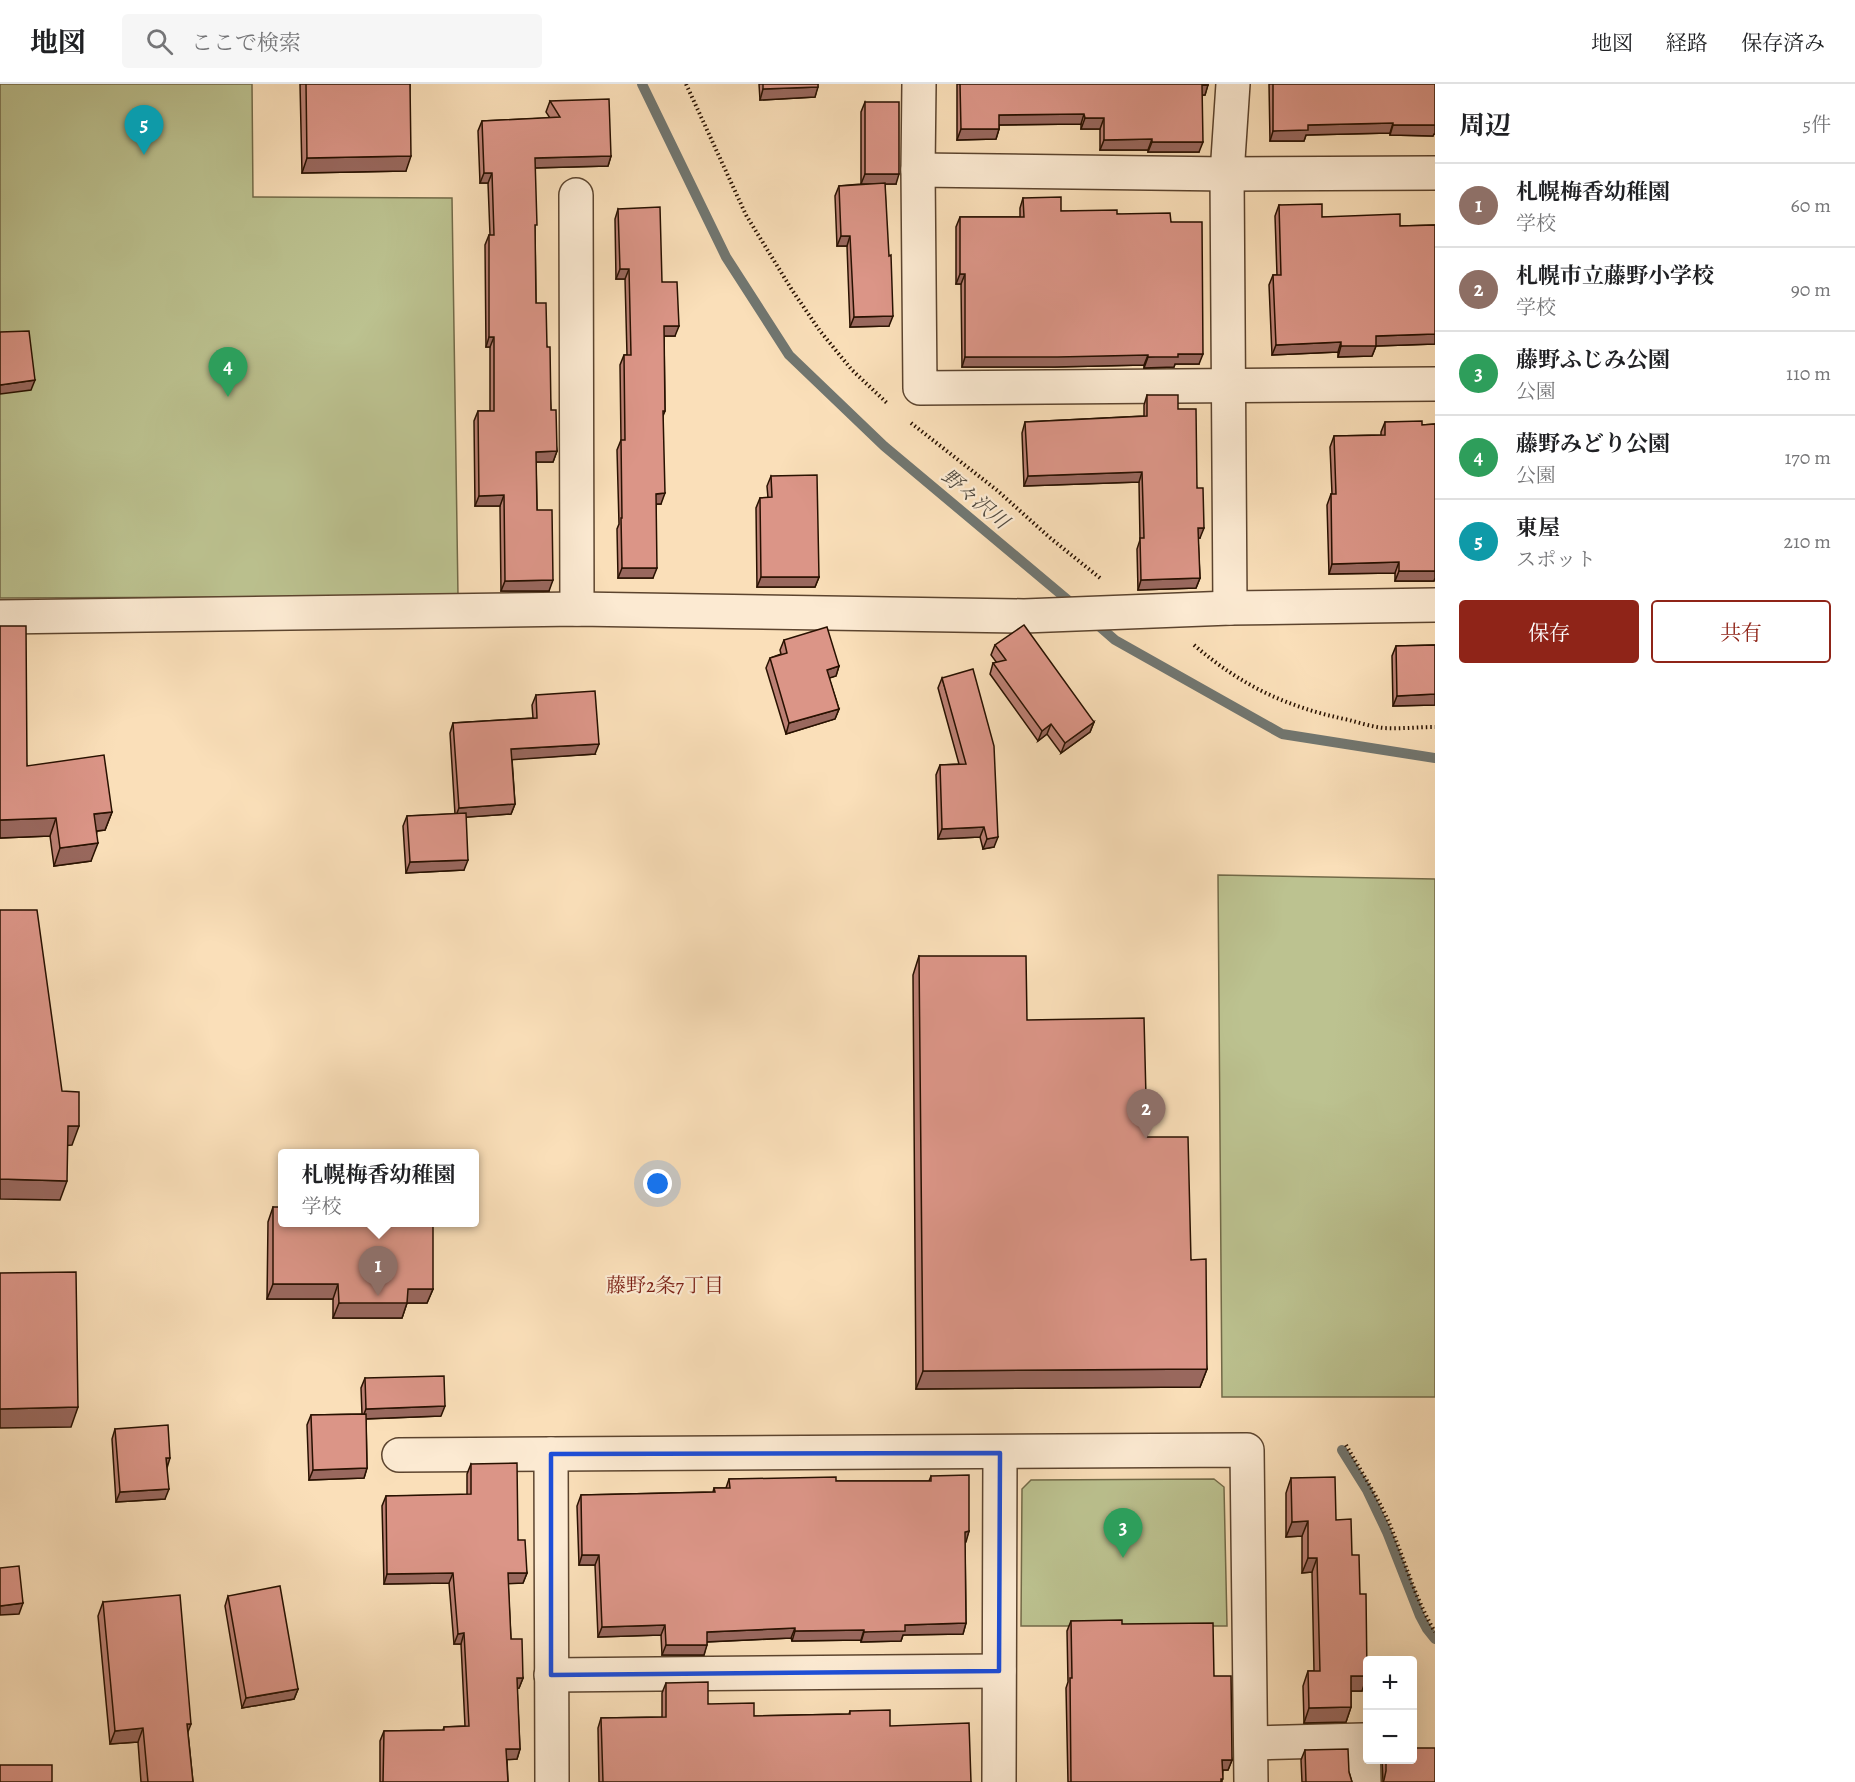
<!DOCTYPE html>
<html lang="ja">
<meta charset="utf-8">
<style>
:root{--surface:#fff;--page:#f6f6f6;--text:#202124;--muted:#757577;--line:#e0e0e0;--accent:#8f2418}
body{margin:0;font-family:Alegreya,"Noto Serif JP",serif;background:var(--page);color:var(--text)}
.controls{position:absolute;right:18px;bottom:18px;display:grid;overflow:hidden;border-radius:6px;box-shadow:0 6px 24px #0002}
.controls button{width:54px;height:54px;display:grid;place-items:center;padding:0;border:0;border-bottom:2px solid var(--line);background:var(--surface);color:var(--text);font:30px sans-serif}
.you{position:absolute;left:658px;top:1100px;width:21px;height:21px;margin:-15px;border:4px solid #fff;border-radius:50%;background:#1a73e8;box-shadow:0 0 0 9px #1a73e833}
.badge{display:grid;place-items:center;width:39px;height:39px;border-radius:50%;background:var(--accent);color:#fff;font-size:20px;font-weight:700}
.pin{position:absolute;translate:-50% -50px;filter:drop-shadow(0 2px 3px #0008)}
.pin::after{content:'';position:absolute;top:32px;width:21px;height:18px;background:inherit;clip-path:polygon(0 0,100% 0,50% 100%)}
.popup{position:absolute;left:278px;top:1065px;width:201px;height:78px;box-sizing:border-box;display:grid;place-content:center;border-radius:6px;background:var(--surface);filter:drop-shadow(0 2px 4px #0005);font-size:20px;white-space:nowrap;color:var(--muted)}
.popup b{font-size:22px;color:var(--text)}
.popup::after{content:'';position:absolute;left:50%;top:100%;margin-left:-12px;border:12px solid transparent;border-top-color:var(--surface)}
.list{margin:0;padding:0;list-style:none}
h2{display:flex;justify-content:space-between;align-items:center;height:78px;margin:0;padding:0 24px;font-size:26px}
h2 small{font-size:20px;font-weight:400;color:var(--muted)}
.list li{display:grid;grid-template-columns:39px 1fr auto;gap:18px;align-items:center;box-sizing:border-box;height:84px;padding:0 24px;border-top:2px solid var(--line)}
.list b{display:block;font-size:22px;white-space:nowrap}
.list p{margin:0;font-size:20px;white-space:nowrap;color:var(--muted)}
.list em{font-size:20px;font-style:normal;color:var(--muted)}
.actions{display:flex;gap:12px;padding:18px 24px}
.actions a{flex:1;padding:14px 0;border:2px solid var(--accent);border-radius:6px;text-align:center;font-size:21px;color:var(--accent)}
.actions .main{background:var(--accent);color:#fff}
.icon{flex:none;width:33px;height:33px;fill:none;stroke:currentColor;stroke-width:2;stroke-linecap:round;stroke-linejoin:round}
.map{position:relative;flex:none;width:1435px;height:1698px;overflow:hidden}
header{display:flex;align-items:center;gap:36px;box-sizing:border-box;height:84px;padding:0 30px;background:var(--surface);border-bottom:2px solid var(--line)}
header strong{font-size:28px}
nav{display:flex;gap:33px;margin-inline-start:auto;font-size:21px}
.search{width:420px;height:54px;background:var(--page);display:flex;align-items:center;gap:15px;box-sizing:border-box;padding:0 21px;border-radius:6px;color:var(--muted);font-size:22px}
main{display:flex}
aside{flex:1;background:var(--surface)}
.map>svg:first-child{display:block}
.green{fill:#bcc290;stroke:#726a48;stroke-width:1.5}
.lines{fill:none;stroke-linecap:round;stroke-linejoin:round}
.stream{stroke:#717670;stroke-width:10}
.minor-casing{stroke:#5c442e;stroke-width:36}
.path{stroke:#281100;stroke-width:4;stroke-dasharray:1.5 3;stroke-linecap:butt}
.minor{stroke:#fcead2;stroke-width:33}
.wall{fill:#bc8074;stroke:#281100;stroke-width:1.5}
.shaded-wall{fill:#99685e;stroke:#281100;stroke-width:1.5}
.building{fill:#db9587;stroke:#281100;stroke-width:1.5}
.marked{fill:none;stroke:#1d4ed8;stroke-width:4.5;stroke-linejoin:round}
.labels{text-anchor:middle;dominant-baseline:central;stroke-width:4.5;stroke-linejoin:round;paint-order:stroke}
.water-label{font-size:20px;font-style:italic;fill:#534c41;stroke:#fcead2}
.neighbourhood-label{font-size:20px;fill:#7a1f14;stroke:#fcead2}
</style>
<header>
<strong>地図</strong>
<div class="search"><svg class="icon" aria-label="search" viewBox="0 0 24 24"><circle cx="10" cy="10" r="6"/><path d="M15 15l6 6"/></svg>ここで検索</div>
<nav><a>地図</a><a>経路</a><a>保存済み</a></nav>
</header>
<main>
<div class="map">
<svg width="1435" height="1698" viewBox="0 0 1435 1698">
<rect width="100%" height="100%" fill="#fadfb9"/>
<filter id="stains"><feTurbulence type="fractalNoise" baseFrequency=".00333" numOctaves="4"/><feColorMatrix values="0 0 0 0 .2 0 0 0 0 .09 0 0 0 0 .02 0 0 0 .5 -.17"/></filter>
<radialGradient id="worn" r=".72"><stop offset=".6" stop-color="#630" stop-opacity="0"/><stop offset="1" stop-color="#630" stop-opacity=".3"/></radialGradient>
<g class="green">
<path d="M0,0H252L253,113L452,114L458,512L0,514Z"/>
<path d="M1218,791L1435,795V1313H1222Z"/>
<path d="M1214,1395L1224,1403L1227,1542H1021L1022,1405L1031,1396Z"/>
</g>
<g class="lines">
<g class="stream">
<path d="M642,0L726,173L789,271L884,362L1075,522"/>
<path d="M1092,536L1115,556L1282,650L1435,674"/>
<path d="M1342,1366L1367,1406L1387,1448L1420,1532L1427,1545L1435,1555"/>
</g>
<g class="minor-casing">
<g id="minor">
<path d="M919,0L918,86L920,304L1435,300"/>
<path d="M918,86L1227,90L1435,89"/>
<path d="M576,111L577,525"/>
<path d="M1230,524L1227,90L1233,0"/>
<path d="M0,533L577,525L1024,532L1230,524L1435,521"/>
<path d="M551,1370L552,1698"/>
<path d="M399,1371L1247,1366L1251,1698"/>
<path d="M551,1591L999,1587"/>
<path d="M1251,1659L1363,1656L1364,1698"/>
<path d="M999,1698L1000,1369"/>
</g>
</g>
<g class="path">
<path d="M686,0L746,131L792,206L820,247L852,286L887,319"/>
<path d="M911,339L998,407L1049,453L1100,494"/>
<path d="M1194,561C1242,602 1286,623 1349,636C1360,639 1373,643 1384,644C1401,645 1418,643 1435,643"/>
<path d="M1346,1361C1362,1389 1380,1416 1392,1446C1406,1481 1416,1516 1435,1548"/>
</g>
<use href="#minor" class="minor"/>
</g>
<g class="wall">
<path d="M300,0H410L406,87L302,89Z"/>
<path d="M759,0H818L815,13L760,16Z"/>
<path d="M957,0H1208L1205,11H1202L1199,68H1148V66H1100V45H1081V40L999,41V45L996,55L957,56Z"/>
<path d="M1269,0H1435V50H1434L1433,52L1390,51V49L1306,51L1304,57H1270Z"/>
<path d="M550,17L611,72L608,82L535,84V146L536,219L547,263L551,326L557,367L553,378H536L537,426L549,507H501L500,422H475L474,337L478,327H490V263H486L485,161L489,151H490L488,99H480L478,47L482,37L550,34L546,28Z"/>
<path d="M865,18L896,100H885L889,242L850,243L847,162H837L835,112L839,102L861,100V28Z"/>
<path d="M1023,114L1061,127L1117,130L1171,138L1199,280H1175L1174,283L1144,284V281L1055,283H962L961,200H956V143L960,133H1020V124Z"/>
<path d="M1279,121L1322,133L1400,142L1435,141V260L1376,262L1372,272L1338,273V268L1272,271L1269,201L1273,191H1277L1275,132Z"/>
<path d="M618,125L662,198L675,252H664L665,327L663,332L661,420H656L653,494H618L617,445L619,440L617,366L621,356L620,281L624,271H627L625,195H616L615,135Z"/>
<path d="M1147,311L1178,325L1197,404L1200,454H1198L1200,494L1196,504L1138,506L1137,465L1140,456L1139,398L1024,402L1022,349L1025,338L1144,332V321Z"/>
<path d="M1385,338L1422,341L1435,340V494L1434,497H1395V489L1329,490L1327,421L1331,410H1332L1330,363L1334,352L1381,351V348Z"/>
<path d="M771,392L819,493L815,503H757L756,424L760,414H768L767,402Z"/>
<path d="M0,542L27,682L112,728L105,746L97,747L91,777L54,782L50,752L0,754Z"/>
<path d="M784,556L839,582L836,592L829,594L839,625L835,635L786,650L766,584L770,574L781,570L780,566Z"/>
<path d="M995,561L1094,638L1090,648L1061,669L1047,650L1038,657L990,590L993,579H997L991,571Z"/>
<path d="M1435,561V621L1393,622L1392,572L1396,562Z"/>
<path d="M942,594L994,763L983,765L980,753L938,755L936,691L940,681L959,680L938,604Z"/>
<path d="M536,611L595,670L512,675L515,720L511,730L466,733L464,786L406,789L403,742L407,732L455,730L450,649L453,639L533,634L532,621Z"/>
<path d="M919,872L1027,936L1147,1053L1191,1176L1207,1285L1200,1303L916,1305L913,891Z"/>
<path d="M273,1123L433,1205L427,1219H407L402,1234H333V1215H267L268,1138Z"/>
<path d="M365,1294L441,1332L366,1335L367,1384L364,1394L309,1396L307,1341L311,1331L362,1330L361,1304Z"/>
<path d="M115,1345L167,1384L165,1415L116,1418L112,1355Z"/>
<path d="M471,1380L518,1456L527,1489L523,1499H508L511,1555L523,1594L519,1604H517L520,1665L517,1675H507L508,1698H380V1657L384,1647L443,1646L444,1643L465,1642L461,1560H454L449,1499L384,1500L382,1422L386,1412L467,1411V1390Z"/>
<path d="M931,1392L969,1447L965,1458L966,1539L963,1550L903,1551L901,1557L861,1558V1556L792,1557L791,1554L707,1558L704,1571H662L661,1551L598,1553L595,1481H579L577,1422L581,1411L713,1408L714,1404H726L729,1395L836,1397H929Z"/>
<path d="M1291,1394L1336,1436L1352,1471L1362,1607H1351V1623L1346,1638L1304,1639L1303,1602L1308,1587H1314L1312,1488L1302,1489V1452L1286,1453V1409Z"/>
<path d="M228,1512L298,1605L294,1615L242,1624L225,1522Z"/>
<path d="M103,1518L188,1649L193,1698H141L138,1658L110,1660L98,1532Z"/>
<path d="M1071,1537L1122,1540L1214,1592L1232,1676L1228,1686H1223L1222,1698H1068L1066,1604L1068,1598L1067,1547Z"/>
<path d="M666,1599L708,1620L754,1632L849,1630L850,1627L890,1642L971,1698H599L598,1644L601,1634L662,1633V1609Z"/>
<path d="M1305,1666L1349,1688L1352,1698H1302L1301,1676Z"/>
<path d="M1382,1676H1413L1383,1698Z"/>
</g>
<g class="shaded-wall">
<path d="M1202,1H1208L1205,11H1198Z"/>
<path d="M818,3L815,13L760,16L763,5Z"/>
<path d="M1084,30L1081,40L996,41L999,31Z"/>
<path d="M1085,34H1104L1100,45H1081Z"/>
<path d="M1393,39L1390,49L1306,51L1304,57H1270L1273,47L1308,41Z"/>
<path d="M1393,41H1435V50H1434L1433,52L1390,51Z"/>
<path d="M961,45H999L996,55L957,56Z"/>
<path d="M1152,55L1148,66H1100L1104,56Z"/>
<path d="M1152,58H1203L1199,68H1148Z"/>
<path d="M411,72L406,87L302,89L307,74Z"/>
<path d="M611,72L608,82L531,84L535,74Z"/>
<path d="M484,89H492L488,99H480Z"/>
<path d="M865,90H899L896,100H861Z"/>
<path d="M841,152H850L847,162H837Z"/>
<path d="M620,185H629L625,195H616Z"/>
<path d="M960,190H965L961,200H956Z"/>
<path d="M893,232L889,242L850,243L854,233Z"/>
<path d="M664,242H679L675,252H661Z"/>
<path d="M1435,250V260L1376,262L1372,272L1338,273L1341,262L1376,252Z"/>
<path d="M489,253H494L490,263H486Z"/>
<path d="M1341,258L1338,268L1272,271L1276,261Z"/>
<path d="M1178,270H1203L1199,280H1175L1174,283L1144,284L1148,273Z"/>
<path d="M1148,271L1144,281L1055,283H962L965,273Z"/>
<path d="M35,296L31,306L0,310V301Z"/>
<path d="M557,367L553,378H533L536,368Z"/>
<path d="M1142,388L1139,398L1024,402L1028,392Z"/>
<path d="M665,409L661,420H652L656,410Z"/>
<path d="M504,411L500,422H475L479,412Z"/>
<path d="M1198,444H1204L1200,454H1194Z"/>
<path d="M1399,478L1395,489L1329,490L1332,480Z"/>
<path d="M622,484H657L653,494H618Z"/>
<path d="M1399,487H1435V494L1434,497H1395Z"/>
<path d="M761,493H819L815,503H757Z"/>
<path d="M1200,494L1196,504L1138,506L1141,496Z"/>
<path d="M553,496L549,507H501L505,497Z"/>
<path d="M839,582L836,592L823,596L827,586Z"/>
<path d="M1435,610V621L1393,622L1397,612Z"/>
<path d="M839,625L835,635L786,650L789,639Z"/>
<path d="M1094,638L1090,648L1061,669L1065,659Z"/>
<path d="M1051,640L1047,650L1038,657L1042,647Z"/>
<path d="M599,660L595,670L508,676L511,665Z"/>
<path d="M515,720L511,730L455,734L459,724Z"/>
<path d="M112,728L105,746L88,748L94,730Z"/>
<path d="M56,734L50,752L0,754V736Z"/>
<path d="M984,743L980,753L938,755L942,745Z"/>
<path d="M998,753L994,763L983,765L987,755Z"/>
<path d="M98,759L91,777L54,782L60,764Z"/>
<path d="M468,776L464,786L406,789L410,778Z"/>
<path d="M68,1042H79L72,1061L61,1062Z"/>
<path d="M0,1095L67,1097L60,1116L0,1115Z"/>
<path d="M273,1200H338L333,1215H267Z"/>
<path d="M408,1205H433L427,1219H407L402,1234H333L339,1219Z"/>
<path d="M1207,1285L1200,1303L916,1305L923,1287Z"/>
<path d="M445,1322L441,1332L362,1335L366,1325Z"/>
<path d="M78,1323L71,1343L0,1344V1325Z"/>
<path d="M166,1374H170L167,1384Z"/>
<path d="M367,1384L364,1394L309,1396L313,1386Z"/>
<path d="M169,1405L165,1415L116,1418L120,1408Z"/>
<path d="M1308,1437L1302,1452L1286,1453L1292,1438Z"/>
<path d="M969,1447L966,1458H961L965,1448Z"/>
<path d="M582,1471H599L595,1481H579Z"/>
<path d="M1308,1474H1317L1312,1488L1302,1489Z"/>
<path d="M453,1489L449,1499L384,1500L387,1490Z"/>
<path d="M508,1489H527L523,1499L504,1500Z"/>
<path d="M23,1519L19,1530L0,1531V1522Z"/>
<path d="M966,1539L963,1550L903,1551L901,1557L861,1558L864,1548L905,1541Z"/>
<path d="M665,1541L661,1551L598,1553L602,1543Z"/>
<path d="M795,1544L791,1554L704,1558L707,1548Z"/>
<path d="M864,1546L861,1556L792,1557L795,1547Z"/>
<path d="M464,1549L461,1560H454L458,1550Z"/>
<path d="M666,1561H707L704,1571H662Z"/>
<path d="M1351,1592H1367L1362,1607H1346Z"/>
<path d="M517,1594H523L519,1604L513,1605Z"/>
<path d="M298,1605L294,1615L242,1624L246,1614Z"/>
<path d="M1351,1623L1346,1638L1304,1639L1309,1624Z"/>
<path d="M187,1640H191L186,1653Z"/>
<path d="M143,1644L138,1658L110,1660L115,1647Z"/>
<path d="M506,1665H520L517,1675L503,1676Z"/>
<path d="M1222,1676H1232L1228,1686H1219Z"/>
</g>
<g class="building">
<path d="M306,0H410L411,72L307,74Z"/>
<path d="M763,0H818V3L763,5Z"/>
<path d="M960,0H1208V1H1202L1203,58H1152V55L1104,56V34H1085L1084,30L999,31V45H961Z"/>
<path d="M1273,0H1435V41H1393V39L1308,41V46L1273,47Z"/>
<path d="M609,15L611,72L535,74L537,141H535L536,219H546L547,263H550L551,326H556L557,367L536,368L537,426H552L553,496L505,497L504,411L479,412L478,327H494V253H489V151H494L492,89H484L482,37L560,33L550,17Z"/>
<rect x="865" y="18" width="34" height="72"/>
<path d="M885,99L889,172L891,171L893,232L854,233L850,152H841L839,102Z"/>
<path d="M1061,113V127L1117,126V130L1170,129L1171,138H1202L1203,270H1178V273H1148V271L1058,273H965V190H960V133H1024L1023,114Z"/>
<path d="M1322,120V133L1400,130V142L1435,141V250L1376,252V262H1341V258L1276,261L1273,191H1281L1279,121Z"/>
<path d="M660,123L662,198H677L679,242H664L665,327H663L665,409L656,410L657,484H622L621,434H622L621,356H625L624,271H631L629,185H620L618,125Z"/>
<path d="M29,247L35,296L0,301V248Z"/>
<path d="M1147,311H1178V325H1196L1197,404H1203L1204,444H1198L1200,494L1141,496L1140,454H1144L1142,388L1028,392L1025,338L1147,332Z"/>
<path d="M1422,337V341L1435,340V487H1399V478L1332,480L1331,410H1336L1334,352L1385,351V338Z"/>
<path d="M817,391L819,493H761L760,414L772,413L771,392Z"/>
<path d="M1024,541L1094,638L1065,659L1051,640L1042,647L993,579L1006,576L995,561Z"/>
<path d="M0,542H26L27,682L104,671L112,728L94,730L98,759L60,764L56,734L0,736Z"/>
<path d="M827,543L839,582L827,586L839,625L789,639L770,574L787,569L784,556Z"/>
<path d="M1435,561V610L1397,612L1396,562Z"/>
<path d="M973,585L994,662L998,753L987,755L984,743L942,745L940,681L966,680L942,594Z"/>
<path d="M595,607L599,660L511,665L515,720L459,724L453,639L537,634L536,611Z"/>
<path d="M466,729L468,776L410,778L407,732Z"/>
<path d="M0,826H37L62,1007L79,1008V1042H68L67,1097L0,1095Z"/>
<path d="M919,872H1026L1027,936L1144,934L1147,1053H1188L1191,1176L1206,1175L1207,1285L923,1287Z"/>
<path d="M273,1123H282V1138H433V1205H408L407,1219H339L338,1200H273Z"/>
<path d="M76,1188L78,1323L0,1325V1189Z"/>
<path d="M444,1292L445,1322L366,1325L365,1294Z"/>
<path d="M366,1330L367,1384L313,1386L311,1331Z"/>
<path d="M168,1341L170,1374H166L169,1405L120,1408L115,1345Z"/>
<path d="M517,1379L518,1456H525L527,1489H508L511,1555H522L523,1594H517L520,1665H506L508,1698H383L384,1647L444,1646V1643L469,1642L464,1549L458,1550L453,1489L387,1490L386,1412L471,1410V1380Z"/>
<path d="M969,1391V1447L965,1448L966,1539L905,1541V1547L864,1548V1546L795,1547V1544L707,1548V1561H666L665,1541L602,1543L599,1471H582L581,1411L715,1408L714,1404H730L729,1395L836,1393V1397H931V1392Z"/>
<path d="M1335,1393L1336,1436L1351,1435L1352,1471H1359L1360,1510H1366L1367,1592H1351V1623L1309,1624L1308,1587H1320L1317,1474H1308V1437L1292,1438L1291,1394Z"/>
<path d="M19,1482L23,1519L0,1522V1484Z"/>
<path d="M280,1502L298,1605L246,1614L228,1512Z"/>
<path d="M180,1511L191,1640H187L193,1698H148L143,1644L115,1647L103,1518Z"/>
<path d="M1122,1536V1540L1213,1539L1214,1592H1231L1232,1676H1222L1223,1695H1221V1698H1071L1070,1594H1072L1071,1537Z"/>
<path d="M708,1598V1620L754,1619V1632L850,1630V1627L890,1626V1642L969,1639L971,1698H603L601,1634L666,1633V1599Z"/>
<path d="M1413,1664H1435V1698H1383L1384,1696L1386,1687V1676H1413Z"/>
<path d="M1348,1665L1349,1688L1352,1698H1306L1305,1666Z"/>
<rect x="0" y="1681" width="52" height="17"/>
</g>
<path class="marked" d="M1000,1369L999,1587L551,1591V1370Z"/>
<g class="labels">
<g class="water-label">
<text transform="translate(975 415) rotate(40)">野々沢川</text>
</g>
<g class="neighbourhood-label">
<text x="665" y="1201">藤野2条7丁目</text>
</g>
</g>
<rect width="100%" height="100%" filter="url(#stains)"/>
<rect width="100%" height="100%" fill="url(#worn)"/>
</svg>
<div class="controls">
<button>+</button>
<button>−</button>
</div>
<div class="you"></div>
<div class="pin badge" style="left:378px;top:1212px;background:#8d6e63">1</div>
<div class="popup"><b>札幌梅香幼稚園</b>学校</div>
<div class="pin badge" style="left:1146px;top:1055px;background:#8d6e63">2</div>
<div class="pin badge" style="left:1123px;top:1474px;background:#2e9e5b">3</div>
<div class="pin badge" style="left:228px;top:313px;background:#2e9e5b">4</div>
<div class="pin badge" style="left:144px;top:71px;background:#0f9aa8">5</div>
</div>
<aside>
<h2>周辺<small>5件</small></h2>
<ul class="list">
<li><span class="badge" style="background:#8d6e63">1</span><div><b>札幌梅香幼稚園</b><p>学校</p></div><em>60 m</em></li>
<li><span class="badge" style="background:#8d6e63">2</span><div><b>札幌市立藤野小学校</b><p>学校</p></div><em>90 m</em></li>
<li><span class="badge" style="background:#2e9e5b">3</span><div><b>藤野ふじみ公園</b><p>公園</p></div><em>110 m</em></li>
<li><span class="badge" style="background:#2e9e5b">4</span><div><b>藤野みどり公園</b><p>公園</p></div><em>170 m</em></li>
<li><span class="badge" style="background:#0f9aa8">5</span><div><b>東屋</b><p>スポット</p></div><em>210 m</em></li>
</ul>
<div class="actions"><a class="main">保存</a><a>共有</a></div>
</aside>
</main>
